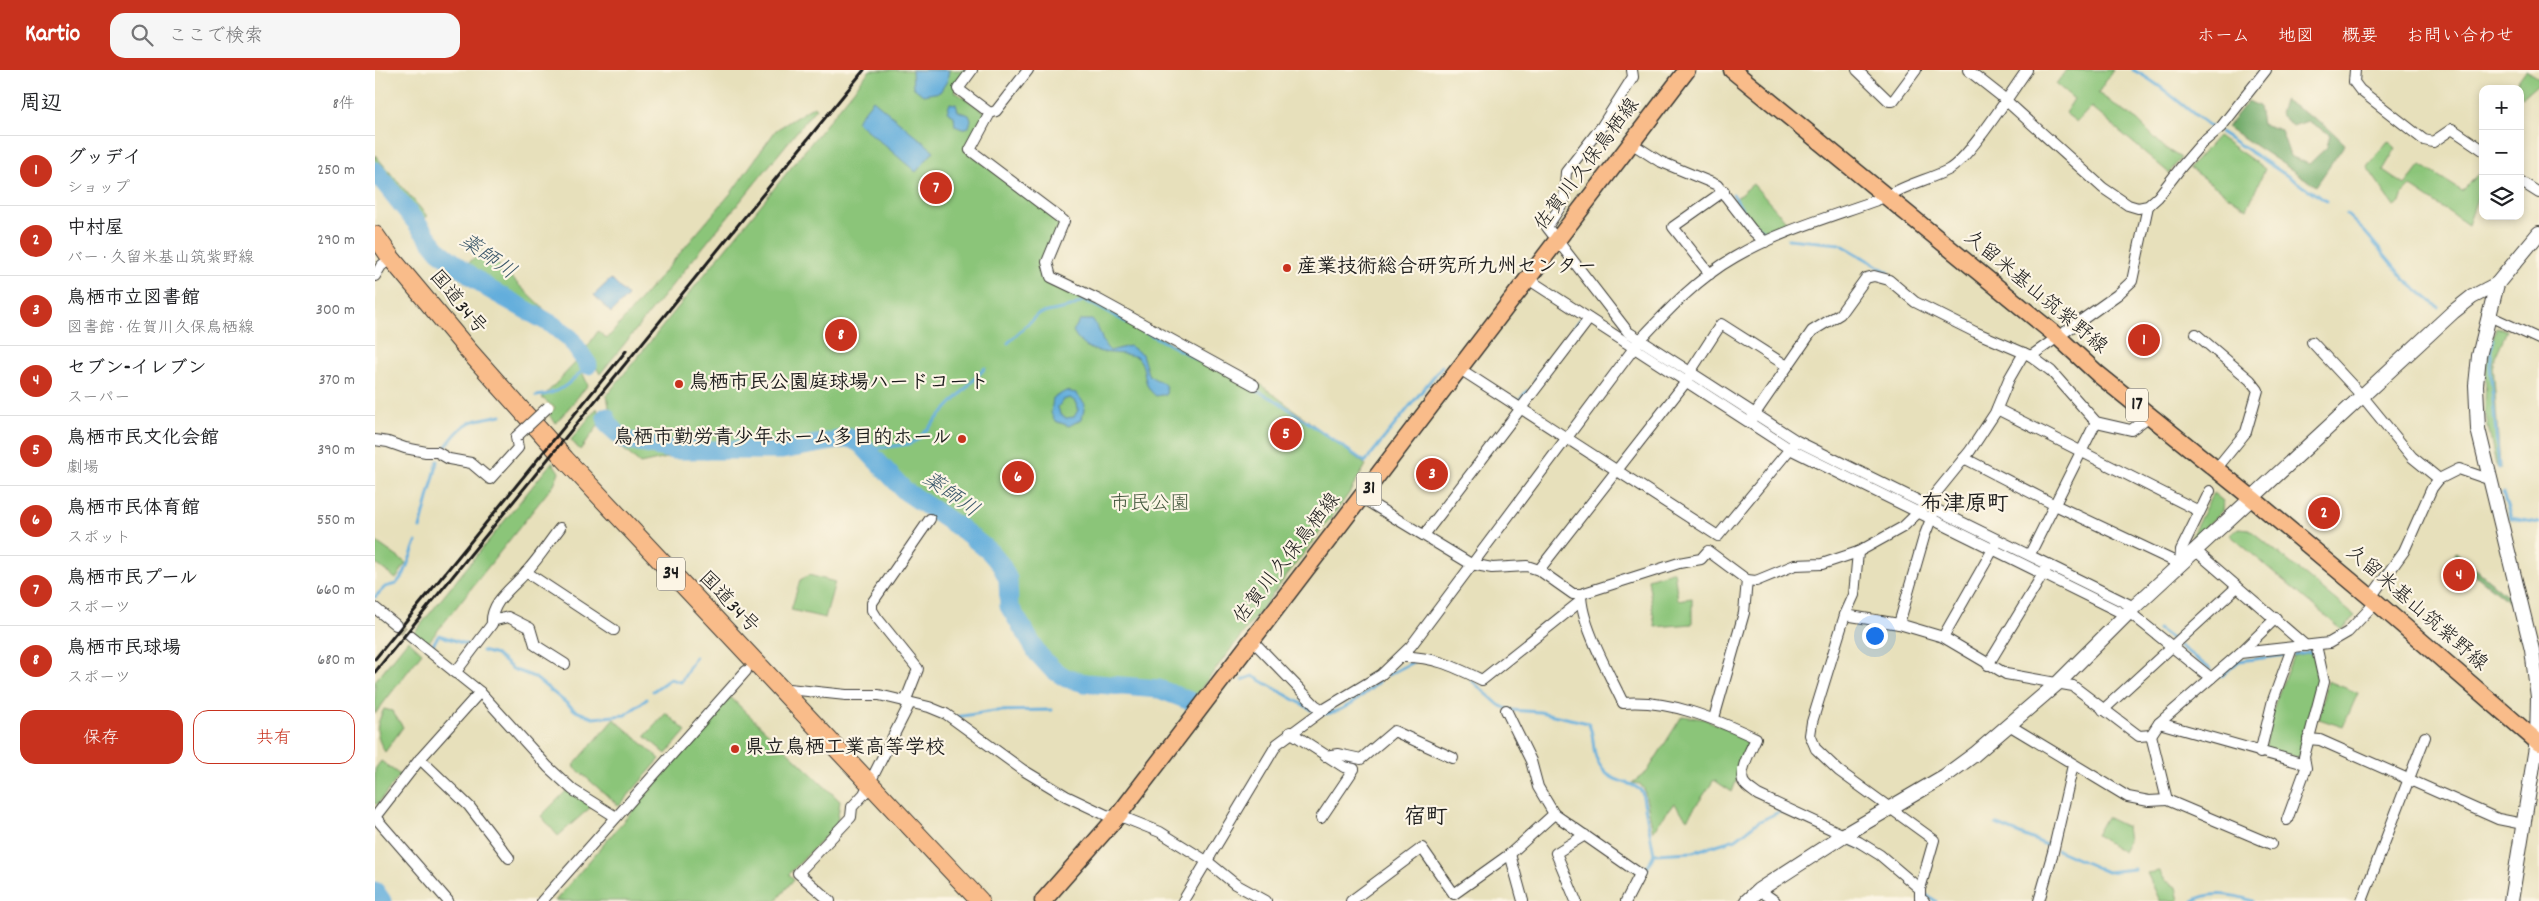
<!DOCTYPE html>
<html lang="ja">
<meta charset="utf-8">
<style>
:root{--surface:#fff;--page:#f6f6f6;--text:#202124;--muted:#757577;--line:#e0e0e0;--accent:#c8321e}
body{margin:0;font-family:Dekko,"Klee One",sans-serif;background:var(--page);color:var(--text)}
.controls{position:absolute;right:15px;top:15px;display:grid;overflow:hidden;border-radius:10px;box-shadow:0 2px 8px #0003}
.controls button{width:45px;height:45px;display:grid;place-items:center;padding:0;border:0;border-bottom:1px solid var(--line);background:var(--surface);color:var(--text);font:25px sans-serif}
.you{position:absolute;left:1499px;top:565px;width:18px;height:18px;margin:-12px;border:4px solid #fff;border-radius:50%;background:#1a73e8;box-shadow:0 0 0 8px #1a73e833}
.badge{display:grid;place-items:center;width:32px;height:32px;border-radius:50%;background:var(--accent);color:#fff;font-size:16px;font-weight:700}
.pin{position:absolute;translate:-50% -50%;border:2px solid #fff;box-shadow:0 1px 5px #0006}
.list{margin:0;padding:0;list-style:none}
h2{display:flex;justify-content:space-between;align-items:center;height:65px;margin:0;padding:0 20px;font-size:21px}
h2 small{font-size:16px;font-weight:400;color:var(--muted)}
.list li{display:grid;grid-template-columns:32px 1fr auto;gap:15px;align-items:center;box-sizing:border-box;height:70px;padding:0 20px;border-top:1px solid var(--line)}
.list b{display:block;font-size:19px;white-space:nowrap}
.list p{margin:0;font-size:16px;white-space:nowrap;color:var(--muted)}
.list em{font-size:16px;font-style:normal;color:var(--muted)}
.actions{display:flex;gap:10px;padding:15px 20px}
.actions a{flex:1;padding:11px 0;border:1px solid var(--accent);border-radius:15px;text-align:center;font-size:18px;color:var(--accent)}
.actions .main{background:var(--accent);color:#fff}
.icon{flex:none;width:28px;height:28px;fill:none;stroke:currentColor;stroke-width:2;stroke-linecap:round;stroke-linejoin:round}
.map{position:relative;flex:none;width:2164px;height:831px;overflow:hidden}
header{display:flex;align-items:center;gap:30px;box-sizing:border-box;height:70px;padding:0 25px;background:var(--accent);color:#fff}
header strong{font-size:24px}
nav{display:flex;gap:28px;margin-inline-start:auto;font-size:18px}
.search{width:350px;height:45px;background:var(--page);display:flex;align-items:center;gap:12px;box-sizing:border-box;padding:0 18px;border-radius:15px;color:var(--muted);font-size:19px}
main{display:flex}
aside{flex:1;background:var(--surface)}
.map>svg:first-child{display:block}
.green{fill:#8bc579;stroke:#54704a}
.forest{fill:#70aa69;stroke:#466342}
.water{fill:#64aedc;stroke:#40657c;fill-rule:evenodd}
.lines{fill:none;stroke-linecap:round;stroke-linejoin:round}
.stream{stroke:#64aedc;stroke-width:3}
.river{stroke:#64aedc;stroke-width:19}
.minor-tunnel{stroke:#beb99b;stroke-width:10;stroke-dasharray:10 5;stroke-linecap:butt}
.minor-casing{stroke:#3a3934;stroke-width:12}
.tertiary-casing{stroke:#3a3934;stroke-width:16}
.primary-casing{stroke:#3a3934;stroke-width:19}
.trunk-casing{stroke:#3a3934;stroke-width:20}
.minor{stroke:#fff;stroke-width:10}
.tertiary{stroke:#fff;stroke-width:14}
.primary{stroke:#f9bc8a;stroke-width:16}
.trunk{stroke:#f9bc8a;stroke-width:18}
.rail{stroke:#1c1c1c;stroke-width:3}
.minor-bridge-casing{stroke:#3a3934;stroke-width:12;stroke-linecap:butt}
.minor-bridge{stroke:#fff;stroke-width:10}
.poi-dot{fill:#c8321e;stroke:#fcf5e5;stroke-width:2}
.labels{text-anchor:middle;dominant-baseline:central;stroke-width:4.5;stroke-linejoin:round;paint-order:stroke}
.shield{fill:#fcf5e5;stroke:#5f5d58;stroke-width:1}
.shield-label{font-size:19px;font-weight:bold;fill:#1c1c1c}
.street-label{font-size:20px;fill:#1c1c1c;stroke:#fcf5e5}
.poi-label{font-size:20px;font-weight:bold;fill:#1c1c1c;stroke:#fcf5e5;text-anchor:start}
.park-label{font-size:20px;fill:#43573d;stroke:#fcf5e5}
.water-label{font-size:21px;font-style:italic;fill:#395669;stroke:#fcf5e5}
.quarter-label{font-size:22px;font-weight:bold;fill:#1c1c1c;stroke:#fcf5e5}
</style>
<header>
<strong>Kartio</strong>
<div class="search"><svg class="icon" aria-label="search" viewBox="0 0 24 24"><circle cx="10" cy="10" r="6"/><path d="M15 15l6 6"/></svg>ここで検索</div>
<nav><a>ホーム</a><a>地図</a><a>概要</a><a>お問い合わせ</a></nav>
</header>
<main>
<aside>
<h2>周辺<small>8件</small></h2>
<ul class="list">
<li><span class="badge">1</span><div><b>グッデイ</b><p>ショップ</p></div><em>250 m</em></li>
<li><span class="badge">2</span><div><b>中村屋</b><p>バー · 久留米基山筑紫野線</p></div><em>290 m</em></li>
<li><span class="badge">3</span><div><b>鳥栖市立図書館</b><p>図書館 · 佐賀川久保鳥栖線</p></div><em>300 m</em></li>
<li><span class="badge">4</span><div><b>セブン-イレブン</b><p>スーパー</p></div><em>370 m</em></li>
<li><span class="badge">5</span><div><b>鳥栖市民文化会館</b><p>劇場</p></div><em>390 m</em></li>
<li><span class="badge">6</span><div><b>鳥栖市民体育館</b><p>スポット</p></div><em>550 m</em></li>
<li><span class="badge">7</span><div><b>鳥栖市民プール</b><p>スポーツ</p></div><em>660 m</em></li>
<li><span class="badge">8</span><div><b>鳥栖市民球場</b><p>スポーツ</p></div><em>680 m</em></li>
</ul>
<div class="actions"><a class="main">保存</a><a>共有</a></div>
</aside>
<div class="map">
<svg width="2164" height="831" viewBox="0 0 2164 831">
<rect width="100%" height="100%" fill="#fcf5e5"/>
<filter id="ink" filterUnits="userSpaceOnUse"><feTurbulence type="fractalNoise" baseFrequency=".02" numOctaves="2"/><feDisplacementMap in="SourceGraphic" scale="10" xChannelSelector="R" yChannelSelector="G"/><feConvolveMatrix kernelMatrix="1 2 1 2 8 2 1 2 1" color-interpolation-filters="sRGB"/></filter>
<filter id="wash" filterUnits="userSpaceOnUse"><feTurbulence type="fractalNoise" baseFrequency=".0096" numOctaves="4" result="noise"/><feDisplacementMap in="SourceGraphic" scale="20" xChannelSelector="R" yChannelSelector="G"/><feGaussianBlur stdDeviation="1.12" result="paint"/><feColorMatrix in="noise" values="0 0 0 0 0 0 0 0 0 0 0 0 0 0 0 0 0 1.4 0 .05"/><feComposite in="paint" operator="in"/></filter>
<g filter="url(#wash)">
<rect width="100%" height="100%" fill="#e7e0bb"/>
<g class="green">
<path d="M495,0H593L579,21L610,42V46L590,80L679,147L684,155L668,193L672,214L722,233L882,320L885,314L991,395L973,425L818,629C806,624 792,617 779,615C754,610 694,611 676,596C664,587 644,552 641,538C639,526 642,511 637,500C625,476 565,443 542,426C528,416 492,372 483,369C462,361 426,372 404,375C376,378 258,379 242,357C235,348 234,336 232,325Z"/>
<path d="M1691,0H1738L1723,23L1763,51L1790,78L1806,88L1794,103L1716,37L1702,52L1690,43L1699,29L1681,14Z"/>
<path d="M2151,0L2164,8V13L2148,27L2145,25V19H2137Z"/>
<path d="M439,36L441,38L225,304L211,279L223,261L232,269L356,123L401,60Z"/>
<path d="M1843,66L1890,99L1872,139L1814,98Z"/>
<path d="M2013,71L2021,78L2008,100L2030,115L2046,95L2087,121L2105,103L2108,104V111L2093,155L2035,116L2028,123L2025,133L2019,136L1992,97Z"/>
<path d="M0,85L52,146L46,150L0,92Z"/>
<path d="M1378,114L1417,158L1394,167L1375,154L1359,130Z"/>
<path d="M108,180L178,248L123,218L91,195Z"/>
<path d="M2121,258L2132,260L2118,292L2125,399L2121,395L2110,341L2111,294Z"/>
<path d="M202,291L213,315L181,353L174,345L180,338L167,328Z"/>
<path d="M222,338L226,352L205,380L196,370Z"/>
<path d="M245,376L301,386L265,394Z"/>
<path d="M177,392L184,402L179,414L52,574L39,563Z"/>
<path d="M1838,423L1848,431L1847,441L1819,468L1817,465Z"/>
<path d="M1863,458L1874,459L1980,546L1967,560L1869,477L1855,465Z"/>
<path d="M0,471L31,493L21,509L0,493Z"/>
<path d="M1299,501L1303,530L1317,528V554L1280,557L1273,509Z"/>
<path d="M434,505L460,512L450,548L416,540L425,510Z"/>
<path d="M33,570L47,583L0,644V611Z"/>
<path d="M1938,582L1945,612L1924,688L1890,678L1900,633L1918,586Z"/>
<path d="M1953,611L1983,623L1968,657L1944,649Z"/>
<path d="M355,627L465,731L462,754L414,804L419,809L401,831H180Z"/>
<path d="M9,639L17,641L28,657L10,682C0,665 0,657 9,639Z"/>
<path d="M291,643L311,661L291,684L270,666Z"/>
<path d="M1307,646L1329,649L1377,669L1357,722L1339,710L1312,749L1299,733L1278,761L1269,719L1265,714L1257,713L1272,702Z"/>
<path d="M239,649L285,689L244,736L198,696Z"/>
<path d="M6,691L25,705L2,735L0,733V699Z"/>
<path d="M192,720L217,736L183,766L166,746Z"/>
<path d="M1731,747L1752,757L1754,771L1748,782L1721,765Z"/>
<path d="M1784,801L1790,810L1801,817L1804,831H1785L1772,803Z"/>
</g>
<g class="forest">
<path d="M1909,30L1952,57L1970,74L1941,116L1852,57L1873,31L1884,36L1887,54L1906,60L1915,86L1934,94L1952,77L1955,64L1933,51L1918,56L1905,44Z"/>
<path d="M2081,482L2140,532L2144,540L2079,488Z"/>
</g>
<g class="water">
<path d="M537,0H574L572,11L565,22L548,25L538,17Z"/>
<path d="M498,30L559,81L541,102L481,51Z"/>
<path d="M575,33L581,34L583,41L594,45L596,50L594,57L587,59L580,56L579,46L572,42Z"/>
<path d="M236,209L253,226L236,243L219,225Z"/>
<path d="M705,250H717C727,259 725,273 735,281L754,276L767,284L773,304C780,312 794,310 791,324L781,326C765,314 773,296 762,287C738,279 713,290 698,261Z"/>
<path d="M691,321L701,323L710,334L707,349L694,356L680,351L676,343L678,328ZM695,328L702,333L703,340L699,347L691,348L685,344L683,337L688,330Z"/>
</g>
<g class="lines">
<g class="stream">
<path d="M1758,0C1788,15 1811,40 1839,59"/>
<path d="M1845,62L1951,131"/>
<path d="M1358,124L1368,141"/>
<path d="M1971,144L1990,162L2030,210L2063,237"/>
<path d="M1378,154L1394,165"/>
<path d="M1413,169L1465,174L1513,202"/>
<path d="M1237,257L1253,267"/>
<path d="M2118,270L2115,295L2124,398"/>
<path d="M633,273L663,244L696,237L709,230L829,293"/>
<path d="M1160,310L1206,249"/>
<path d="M1325,315L1371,344"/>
<path d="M876,318L902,331L990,392L1067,296"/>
<path d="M161,326C186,324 196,312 213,295"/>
<path d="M1141,329L1144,331L1152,321"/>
<path d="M1424,378L1437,384"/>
<path d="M69,379C90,350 92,352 126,345"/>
<path d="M491,380L534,374L542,370L610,298"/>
<path d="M2128,423L2136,448L2164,453"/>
<path d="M1564,446L1581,455"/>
<path d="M45,458L63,391"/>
<path d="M0,527L10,517L21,514L29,504L41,472"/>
<path d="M1783,559L1798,570"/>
<path d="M58,574L64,565L93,575"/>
<path d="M1805,576L1835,599"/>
<path d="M107,581L121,585L138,599L159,607L201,641L218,648L250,645L272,629"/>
<path d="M1919,584L1938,581"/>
<path d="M1013,605L1038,592"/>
<path d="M1844,606H1847L1864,591L1911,585"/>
<path d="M867,610L878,606L941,642"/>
<path d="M1096,610L1124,635L1135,640L1165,642L1213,653C1222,668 1214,683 1228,700C1239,714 1259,711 1267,722L1279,784L1269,804"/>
<path d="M278,621L295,609L306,612L320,587"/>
<path d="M947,644C968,644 989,624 1004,612"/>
<path d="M581,647L619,641L677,640"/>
<path d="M1621,754L1674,776"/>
<path d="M1479,775L1489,780"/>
<path d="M1682,780L1732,802L1759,799"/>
<path d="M1279,784L1318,782L1361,769L1383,752L1406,741L1408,742"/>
<path d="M1551,825L1561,831"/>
<path d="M1818,831C1834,821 1859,824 1877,831"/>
</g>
<g class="river">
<path d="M0,101L64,181L114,219L178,255L195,268L213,295"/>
<path d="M231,347L233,355L250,370L299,380H407L475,368L486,374L530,421L588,460L615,482L626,495L633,509L634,536L663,584L677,599L691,608L710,613L784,619L815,631"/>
<path d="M0,821L7,831"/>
</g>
</g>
</g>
<g filter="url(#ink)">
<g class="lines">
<path class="minor-tunnel" d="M21,555L35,566"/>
<g class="minor-casing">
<g id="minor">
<path d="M597,0L583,19L615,43"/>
<path d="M653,0L621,41L615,43L595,80L689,151L672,192L676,207L724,230L879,315"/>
<path d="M1257,0L1258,7L1227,56L1191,102L1189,131L1172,157L1253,262L1422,371L1759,537"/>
<path d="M1482,0L1514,31H1518L1541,0"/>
<path d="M1593,0L1626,26L1728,118L1753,135L1763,138L1773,136L1783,127L1807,96L1826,74L1846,57L1891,0"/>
<path d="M1980,0L1979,12L1985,20L2049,70L2058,72L2077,59L2108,80"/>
<path d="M1256,73L1284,91L1342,115L1377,160L1390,172"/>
<path d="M2145,111L2164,123"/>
<path d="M1335,204L1298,157L1349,121"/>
<path d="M0,206L6,196L16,188"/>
<path d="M1153,209L1415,379L1751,545"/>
<path d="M2112,245L2164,269"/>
<path d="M1821,264L1875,310L1883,320L1871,362L1841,399"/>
<path d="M1937,272L1988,327L2037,387L2064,409"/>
<path d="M1656,286L1742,225L1757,211L1773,136"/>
<path d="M1085,299L1343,466L1419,374"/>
<path d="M1315,302L1346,254L1412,296"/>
<path d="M1622,339L1824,441"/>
<path d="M1377,348L1437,261L1465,244L1491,208L1499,206L1514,210L1540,232L1600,262L1656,286L1676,301L1721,352L1756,360L1776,345"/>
<path d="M0,370L13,372L30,378L51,382H62L74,389L96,393L115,409L143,378L141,367"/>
<path d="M1589,388L1680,435L1805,494L1806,480L1835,421"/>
<path d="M987,428L1096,494L1117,498L1152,496L1164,500L1198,524H1206L1304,493L1326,489L1333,481L1372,510L1381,511L1420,495L1447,494L1483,482L1528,457L1552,434L1595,381L1620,343L1634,309L1649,283"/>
<path d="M1049,465L1214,249"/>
<path d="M1821,481L1931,576"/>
<path d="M1483,482L1479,525L1470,545L1524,554L1568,567L1631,604L1698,616L1764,666L1776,665L1784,653L1865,583L1954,573L1973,562L2001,532"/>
<path d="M1655,484L1721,352"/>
<path d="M1164,500L1314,308"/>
<path d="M151,502L239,560"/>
<path d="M1206,524C1206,555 1235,605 1248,633C1294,629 1340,649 1381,668C1377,678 1364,699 1368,711C1370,717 1378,721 1383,725L1484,772L1505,785L1545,819"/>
<path d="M1996,527L2029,481L2057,418L2064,409L2084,399L2116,410"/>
<path d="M0,538L21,555"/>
<path d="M1754,542L1836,608"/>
<path d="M1470,545L1437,652L1435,665L1441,679L1464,701L1559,770L1545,819V829L1549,831"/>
<path d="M117,551L133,547L155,558L160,575L190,594"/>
<path d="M1524,554L1549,467L1558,444"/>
<path d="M35,566L105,622L173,697L198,720L241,747"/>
<path d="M1568,567L1621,474"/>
<path d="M877,570L940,635L948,640"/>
<path d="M1865,583L1901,548"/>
<path d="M1026,587C1058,586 1078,596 1107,610L1206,531"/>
<path d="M1613,595L1671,499"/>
<path d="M80,603L117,554C115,531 139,517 152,501C164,488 174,472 185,458"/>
<path d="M404,618L471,625H504L554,637L571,644L648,700L691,726L731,745L750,748L785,762L833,792L860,814L891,831"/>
<path d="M530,632L543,599L502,548L497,540V533L555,449"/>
<path d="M1131,640L1156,691L1163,717L1179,744"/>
<path d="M1728,640L1862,517"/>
<path d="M1339,648L1369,543L1372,510"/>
<path d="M1784,653L1930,694"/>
<path d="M1634,655L1753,727L1774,731L1792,730"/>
<path d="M915,662L969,697L979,699L946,748"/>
<path d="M1776,665L1792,730L1896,774"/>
<path d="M1933,669L1945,670L2123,749L2148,754"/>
<path d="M1885,683L1898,630L1917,578"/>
<path d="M950,686L963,684L986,689L1019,661L1078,688"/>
<path d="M45,689L94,736L134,788"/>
<path d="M0,747L45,689L105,622"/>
<path d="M0,747L73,831"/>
<path d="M1912,750L1931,698L1929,687L1949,611L1941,575"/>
<path d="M1135,784L1148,831"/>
<path d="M1384,820L1400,831"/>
<path d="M167,831L371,601"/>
<path d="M455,831L423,803L476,747L477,737L489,724L535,633"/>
<path d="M808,831L902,674L948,640L1006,605L1036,576L1265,270C1294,239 1323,208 1360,187C1406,160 1462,145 1513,126C1532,114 1553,110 1573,100C1594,89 1636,22 1652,0"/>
<path d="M976,831L1047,778L1079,824L1135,784L1179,744L1265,804L1251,831"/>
<path d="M1201,831L1181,783L1210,765"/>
<path d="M1664,831L1678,782L1698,695"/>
<path d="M1987,831L2050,667"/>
</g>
</g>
<g class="tertiary-casing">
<g id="tertiary">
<path d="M1372,831L1384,820L1469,765L1570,706L1600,684L1684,612L1759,537L2078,242L2097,227L2122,214"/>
<path d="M2136,831L2162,671L2163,627L2157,580L2103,359L2101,315L2104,286L2122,214L2164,163"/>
</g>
</g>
<g class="primary-casing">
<g id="primary">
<path d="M1357,0L1683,267L1723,304L1878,429L2001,532L2164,673"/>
<path d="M668,831L742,747L1312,0"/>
</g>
</g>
<g class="trunk-casing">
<path id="trunk" d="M0,165L16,188L93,280L190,389L605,831"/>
</g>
<use href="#minor" class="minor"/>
<use href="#tertiary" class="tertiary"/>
<use href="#primary" class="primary"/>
<use href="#trunk" class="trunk"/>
<g class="rail">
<path d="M0,589L251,281"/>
<path d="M0,602L489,0"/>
</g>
<g class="minor-bridge-casing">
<path id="minor-bridge" d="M141,367L173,337"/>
</g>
<use href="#minor-bridge" class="minor-bridge"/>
</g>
</g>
<g class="poi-dot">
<circle cx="912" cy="198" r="5"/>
<circle cx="304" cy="314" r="5"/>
<circle cx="587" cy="369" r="5"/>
<circle cx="360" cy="679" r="5"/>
</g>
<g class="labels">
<g class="shield">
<rect x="1751" y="318.5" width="22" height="33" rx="4"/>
<rect x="981.5" y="402.5" width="25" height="33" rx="4"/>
<rect x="282" y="487.5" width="28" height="33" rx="4"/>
</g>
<g class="shield-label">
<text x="1762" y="335">17</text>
<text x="994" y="419">31</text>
<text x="296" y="504">34</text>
</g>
<g class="street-label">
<text transform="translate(1213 95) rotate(-53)">佐賀川久保鳥栖線</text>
<text transform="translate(1660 223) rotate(40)">久留米基山筑紫野線</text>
<text transform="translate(82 233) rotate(50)">国道34号</text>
<text transform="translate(913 489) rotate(-52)">佐賀川久保鳥栖線</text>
<text transform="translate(353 533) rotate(46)">国道34号</text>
<text transform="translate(2041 539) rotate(41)">久留米基山筑紫野線</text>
</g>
<g class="poi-label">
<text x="922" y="198">産業技術総合研究所九州センター</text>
<text x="314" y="314">鳥栖市民公園庭球場ハードコート</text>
<text x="577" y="369" text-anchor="end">鳥栖市勤労青少年ホーム多目的ホール</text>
<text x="370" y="679">県立鳥栖工業高等学校</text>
</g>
<g class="park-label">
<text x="775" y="435">市民公園</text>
</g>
<g class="water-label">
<text transform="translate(112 188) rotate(35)">薬師川</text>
<text transform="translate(575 426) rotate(35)">薬師川</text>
</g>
<g class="quarter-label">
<text x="1590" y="435">布津原町</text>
<text x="1051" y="748">宿町</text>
</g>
</g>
</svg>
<div class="controls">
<button>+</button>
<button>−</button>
<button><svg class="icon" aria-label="layers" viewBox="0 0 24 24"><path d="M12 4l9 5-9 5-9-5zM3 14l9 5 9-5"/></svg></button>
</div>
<div class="you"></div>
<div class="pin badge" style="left:1769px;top:270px">1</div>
<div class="pin badge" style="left:1949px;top:443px">2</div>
<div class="pin badge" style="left:1057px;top:404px">3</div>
<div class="pin badge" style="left:2084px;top:505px">4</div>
<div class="pin badge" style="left:911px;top:364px">5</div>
<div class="pin badge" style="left:643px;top:407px">6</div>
<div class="pin badge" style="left:561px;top:118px">7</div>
<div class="pin badge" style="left:466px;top:265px">8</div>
</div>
</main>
